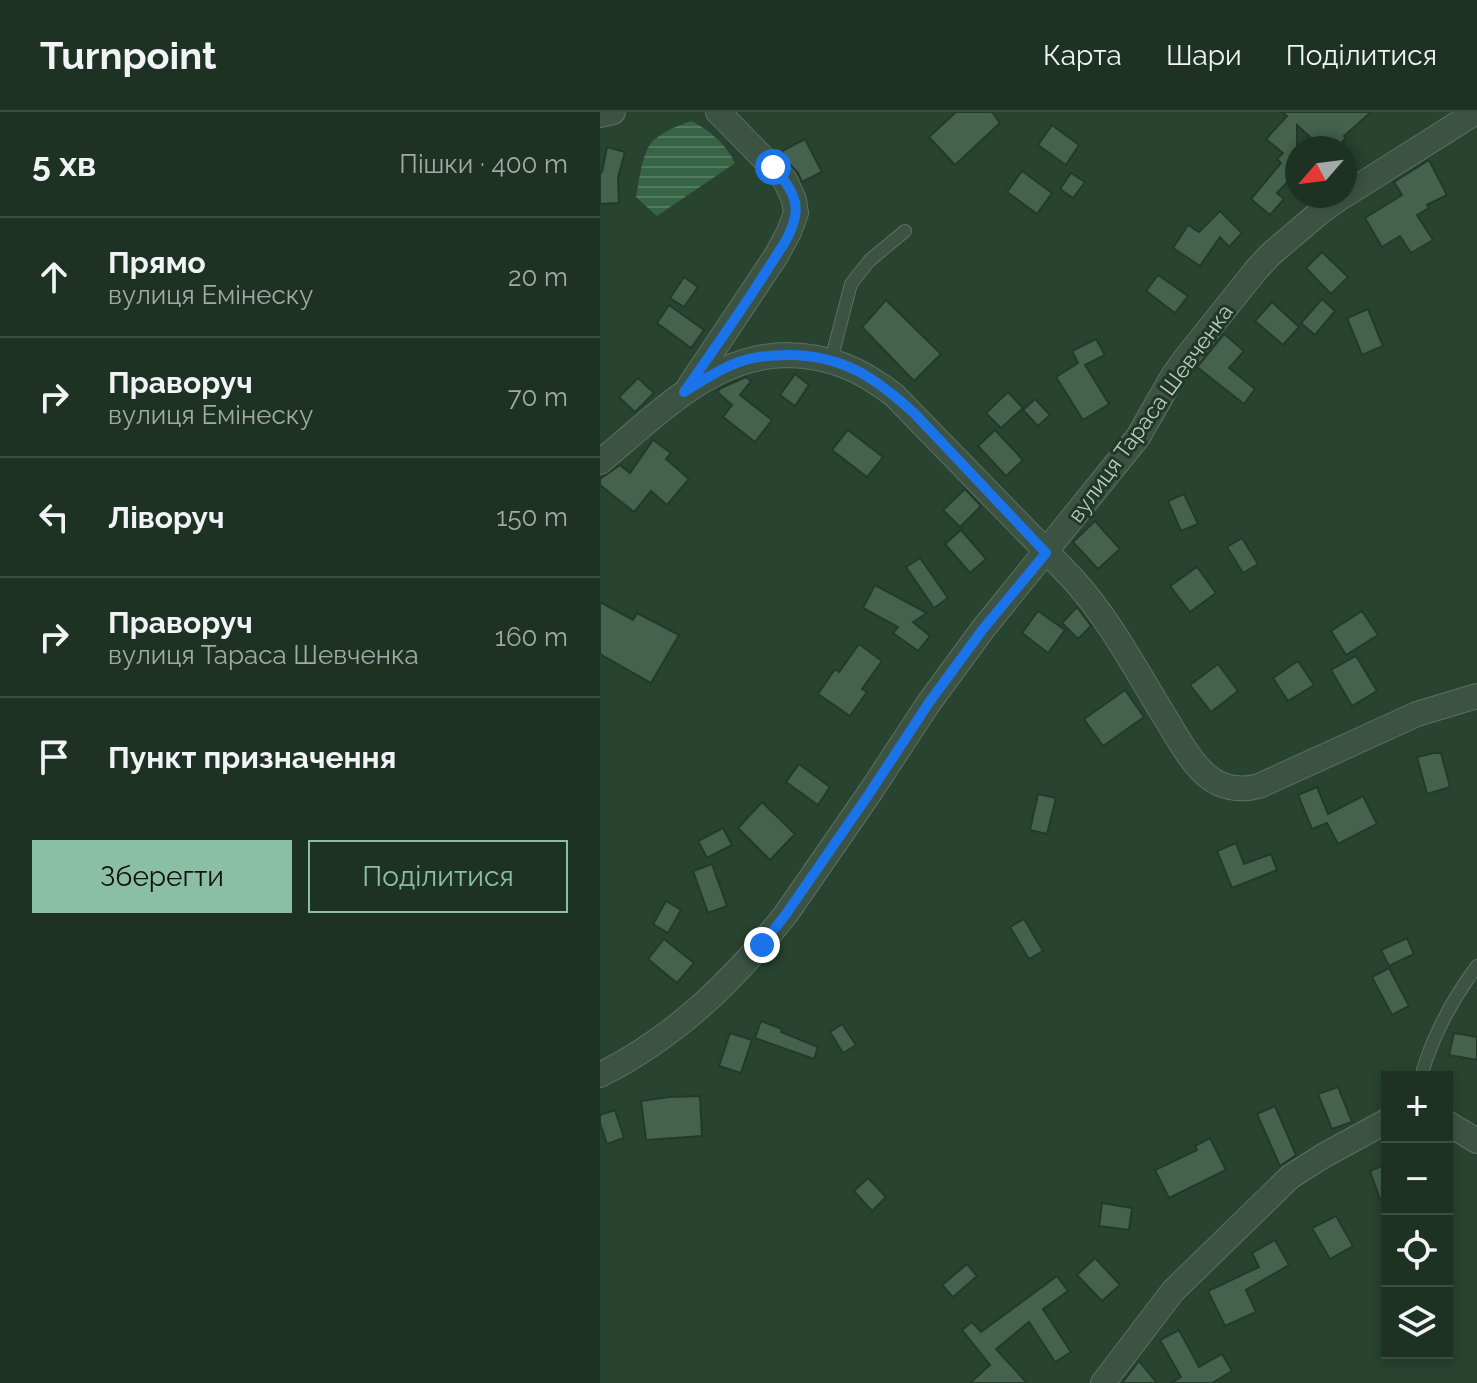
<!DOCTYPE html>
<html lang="uk">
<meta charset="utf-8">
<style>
:root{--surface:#1e3224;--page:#2b3e31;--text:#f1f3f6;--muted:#a1aaa6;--line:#3c4d41;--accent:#8abfa5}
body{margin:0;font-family:Raleway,sans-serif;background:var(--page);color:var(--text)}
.controls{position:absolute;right:24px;bottom:24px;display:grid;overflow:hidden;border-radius:0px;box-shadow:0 4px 12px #0003}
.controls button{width:72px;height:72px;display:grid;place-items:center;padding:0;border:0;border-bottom:2px solid var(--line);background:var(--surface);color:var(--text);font:40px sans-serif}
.compass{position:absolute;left:685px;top:24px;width:72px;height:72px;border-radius:50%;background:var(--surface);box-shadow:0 4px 12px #0003;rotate:242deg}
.stop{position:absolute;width:24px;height:24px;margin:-18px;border:6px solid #1a73e8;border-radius:50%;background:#fff}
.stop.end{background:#1a73e8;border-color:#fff;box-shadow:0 2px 8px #0008}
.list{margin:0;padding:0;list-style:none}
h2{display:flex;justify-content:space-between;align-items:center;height:104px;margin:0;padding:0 32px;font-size:34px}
h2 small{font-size:26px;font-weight:400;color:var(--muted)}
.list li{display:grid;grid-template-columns:52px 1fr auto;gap:24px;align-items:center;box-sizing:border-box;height:120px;padding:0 32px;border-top:2px solid var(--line)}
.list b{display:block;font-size:30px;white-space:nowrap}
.list p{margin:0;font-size:26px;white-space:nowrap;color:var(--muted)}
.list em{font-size:26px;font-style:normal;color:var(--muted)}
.actions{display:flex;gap:16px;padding:24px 32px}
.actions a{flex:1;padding:18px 0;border:2px solid var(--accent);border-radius:0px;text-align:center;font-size:28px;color:var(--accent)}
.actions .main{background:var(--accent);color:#111}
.icon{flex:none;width:44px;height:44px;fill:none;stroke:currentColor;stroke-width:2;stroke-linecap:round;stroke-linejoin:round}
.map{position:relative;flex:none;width:877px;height:1271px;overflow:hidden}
header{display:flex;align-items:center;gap:48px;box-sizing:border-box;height:112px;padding:0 40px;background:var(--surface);border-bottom:2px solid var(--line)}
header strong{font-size:38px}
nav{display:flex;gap:44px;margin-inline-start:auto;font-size:28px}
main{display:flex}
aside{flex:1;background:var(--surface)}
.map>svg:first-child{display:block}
.water{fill:url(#water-rules)}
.building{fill:#44624e;stroke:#233a2b;stroke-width:2}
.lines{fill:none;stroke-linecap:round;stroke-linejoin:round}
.lane-casing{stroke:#5b7062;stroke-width:14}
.street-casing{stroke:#5b7062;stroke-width:26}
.lane{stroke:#3c5344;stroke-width:12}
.street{stroke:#3c5344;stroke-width:24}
.route{stroke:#1a73e8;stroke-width:10}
.labels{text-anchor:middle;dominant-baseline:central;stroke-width:6;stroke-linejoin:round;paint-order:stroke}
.street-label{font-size:22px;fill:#baccc0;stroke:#213829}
</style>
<header>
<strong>Turnpoint</strong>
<nav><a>Карта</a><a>Шари</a><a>Поділитися</a></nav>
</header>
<main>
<aside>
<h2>5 хв<small>Пішки · 400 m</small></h2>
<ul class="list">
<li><svg class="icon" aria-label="ahead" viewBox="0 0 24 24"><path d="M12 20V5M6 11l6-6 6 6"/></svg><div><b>Прямо</b><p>вулиця Емінеску</p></div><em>20 m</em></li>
<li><svg class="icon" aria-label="right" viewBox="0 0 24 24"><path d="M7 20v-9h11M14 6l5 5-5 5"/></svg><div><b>Праворуч</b><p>вулиця Емінеску</p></div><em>70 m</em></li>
<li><svg class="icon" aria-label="left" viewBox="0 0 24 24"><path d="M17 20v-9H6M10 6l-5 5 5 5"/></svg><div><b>Ліворуч</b></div><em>150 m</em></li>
<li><svg class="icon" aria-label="right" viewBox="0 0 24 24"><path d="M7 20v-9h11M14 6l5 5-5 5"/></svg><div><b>Праворуч</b><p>вулиця Тараса Шевченка</p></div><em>160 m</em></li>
<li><svg class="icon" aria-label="arrive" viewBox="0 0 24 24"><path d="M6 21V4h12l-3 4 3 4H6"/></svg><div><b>Пункт призначення</b></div></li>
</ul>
<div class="actions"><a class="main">Зберегти</a><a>Поділитися</a></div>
</aside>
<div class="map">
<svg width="877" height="1271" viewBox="0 0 877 1271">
<defs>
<pattern id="water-rules" width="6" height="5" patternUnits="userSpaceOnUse" patternTransform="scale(2)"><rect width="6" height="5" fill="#386446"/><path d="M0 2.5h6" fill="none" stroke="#53795f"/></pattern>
</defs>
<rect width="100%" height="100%" fill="#284330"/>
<path class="water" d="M92,9C110,19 126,32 135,51L57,104L36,85C39,69 41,49 49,34C55,23 80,12 92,9Z"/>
<g class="building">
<path d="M356,0H392L400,11L355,53L329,25Z"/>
<path d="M682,0H771L744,24L746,26L737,36H722L697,13V67L693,64L677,81L684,87L670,103L651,87L681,51L677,47L683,41L666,27L687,4Z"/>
<path d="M452,13L479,33L466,53L438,33Z"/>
<path d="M205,27L222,60L202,70L198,61L187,49L182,39Z"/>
<path d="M7,35L25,40L18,66L19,91L0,92V61L2,60Z"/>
<path d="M829,48L847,83L827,93L829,96L817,103L833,128L811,141L800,124L782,135L765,106L802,83L794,70Z"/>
<path d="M422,59L452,81L437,102L407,80Z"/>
<path d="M471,61L485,70L473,86L460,77Z"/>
<path d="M620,99L642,121L629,135L620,125L600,154L573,136L588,113L599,120Z"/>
<path d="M722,140L748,165L731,182L706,156Z"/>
<path d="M558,163L588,184L575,201L546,179Z"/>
<path d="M84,165L98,175L84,195L70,186Z"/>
<path d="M722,187L735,199L715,223L701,211Z"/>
<path d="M286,188L341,242L314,269L262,215Z"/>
<path d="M672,190L699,215L683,233L655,209Z"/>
<path d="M69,193L104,218L91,236L57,211Z"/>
<path d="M768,197L783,234L762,243L747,206Z"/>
<path d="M624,222L644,239L629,256L655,277L644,292L597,255Z"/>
<path d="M496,227L505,243L485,253L509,292L483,308L456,265L478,251L472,239Z"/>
<path d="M195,262L209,273L195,294L180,283Z"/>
<path d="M146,265L151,269L140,283L172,308L155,330L123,305L132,293L117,280L121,276Z"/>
<path d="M38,266L54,281L35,300L19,285Z"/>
<path d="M408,280L423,296L401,316L386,301Z"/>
<path d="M435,287L450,303L438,314L423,298Z"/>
<path d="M248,318L283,345L267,365L232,338Z"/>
<path d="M395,318L423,348L406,364L378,334Z"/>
<path d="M53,328L71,341L66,347L89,367L67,393L51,379L34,400L0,373V367L20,353L30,361Z"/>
<path d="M365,377L381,394L360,415L343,398Z"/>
<path d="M584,382L598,412L581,419L568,389Z"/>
<path d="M495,409L520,437L498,457L473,430Z"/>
<path d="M361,418L386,447L370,461L345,432Z"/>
<path d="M642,426L658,452L643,461L627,435Z"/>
<path d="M320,446L348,486L334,496L306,455Z"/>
<path d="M597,455L616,481L590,500L570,474Z"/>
<path d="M275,473L327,501L313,510L330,524L318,539L293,521L298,515L263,496Z"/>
<path d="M0,490L33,508L37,501L79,523L51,571L0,542Z"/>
<path d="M477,495L491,514L478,527L462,511Z"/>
<path d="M438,499L465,518L448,541L422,521Z"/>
<path d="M762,499L778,523L746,543L731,519Z"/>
<path d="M259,532L282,549L262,577L267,580L250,604L218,582L235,557L239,560Z"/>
<path d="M756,544L777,579L752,594L731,558Z"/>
<path d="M698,549L714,573L688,589L673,566Z"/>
<path d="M618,552L638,579L611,600L590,573Z"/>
<path d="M525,578L544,605L503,634L484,607Z"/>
<path d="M834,641H841L850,675L827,682L817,645Z"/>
<path d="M199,652L230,675L218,693L186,670Z"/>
<path d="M717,675L728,702L763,684L777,712L738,732L727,711L712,717L698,683Z"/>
<path d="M438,682L456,686L447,722L430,718Z"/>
<path d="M162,690L195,722L170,748L138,716Z"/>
<path d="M123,716L132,733L107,746L98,729Z"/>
<path d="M636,731L644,752L671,742L677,758L632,776L617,739Z"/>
<path d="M112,752L127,794L108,801L93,759Z"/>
<path d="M66,789L81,798L68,821L53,812Z"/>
<path d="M424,807L443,839L429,847L410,815Z"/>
<path d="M807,826L814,842L789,854L781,838Z"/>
<path d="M64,827L94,851L77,871L48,847Z"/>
<path d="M789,856L809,894L792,903L772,865Z"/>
<path d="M161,909L182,917L181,920L218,935L214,947L155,926Z"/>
<path d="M242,912L256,933L243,941L230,920Z"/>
<path d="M130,921L152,928L141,961L119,954Z"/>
<path d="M854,921L877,925V948L849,943Z"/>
<path d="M738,975L752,1010L732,1017L718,982Z"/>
<path d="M100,984L102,1024L46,1028L41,989L69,985Z"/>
<path d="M675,994L696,1043L680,1054L657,1002Z"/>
<path d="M15,998L24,1026L7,1032L0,1011V1003Z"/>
<path d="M610,1026L626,1058L569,1086L555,1058L597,1038L595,1034Z"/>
<path d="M787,1052V1100L785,1101L770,1059Z"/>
<path d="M268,1066L286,1085L272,1099L254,1079Z"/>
<path d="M502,1091L532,1096L529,1118L499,1114Z"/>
<path d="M736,1104L753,1134L730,1147L712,1116Z"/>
<path d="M675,1128L689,1153L646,1178L656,1200L625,1214L608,1179L659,1155L652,1141Z"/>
<path d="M495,1146L520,1173L502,1189L477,1163Z"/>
<path d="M367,1152L377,1164L353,1185L342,1173Z"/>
<path d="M457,1164L468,1179L443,1197L471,1240L455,1250L429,1210L396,1237L427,1271H370L390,1253L362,1218L372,1210L381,1220Z"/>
<path d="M579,1218L599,1255L622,1242L632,1259L612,1271H571L581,1265L560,1228Z"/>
<path d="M539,1249L557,1271H522Z"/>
</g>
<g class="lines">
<g class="lane-casing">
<g id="lane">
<path d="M231,248L251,172L269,149L305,119"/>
<path d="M821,965C832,924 852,888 877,854"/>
</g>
</g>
<g class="street-casing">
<g id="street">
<path d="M0,3L13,0"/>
<path d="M745,83L876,0"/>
<path d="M90,273L176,144L189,120L196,101L194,88L185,68L118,0"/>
<path d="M0,350C55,305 112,243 187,243C231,244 260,257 294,283L473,467C509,507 535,556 563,602C576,622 588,647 606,663C621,676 640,679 659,674L817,602L877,584"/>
<path d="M0,963C77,924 133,869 186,802L271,679L328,592L383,517L538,325L573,264L585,247L656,158L671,142L719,101L743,84"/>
<path d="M847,1011L877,1029"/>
<path d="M503,1271L573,1179L690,1065L723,1044L787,1009"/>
</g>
</g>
<use href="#lane" class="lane"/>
<use href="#street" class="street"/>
</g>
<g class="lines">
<path class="route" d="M162,833L186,802L271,679L328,592L383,517L446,441L315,302C276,266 243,243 188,243C172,243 155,244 139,250C119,257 102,269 84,280C112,240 141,200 167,158C177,142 192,123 195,104C199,85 185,69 173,55"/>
</g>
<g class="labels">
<g class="street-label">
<text transform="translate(550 301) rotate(-54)">вулиця Тараса Шевченка</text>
</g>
</g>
</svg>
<div class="controls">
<button>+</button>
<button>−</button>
<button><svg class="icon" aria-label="locate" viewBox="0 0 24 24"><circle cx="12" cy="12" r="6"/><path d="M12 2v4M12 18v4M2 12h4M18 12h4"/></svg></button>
<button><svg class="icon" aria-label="layers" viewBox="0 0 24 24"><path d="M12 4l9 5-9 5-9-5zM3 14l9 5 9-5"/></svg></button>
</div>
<svg class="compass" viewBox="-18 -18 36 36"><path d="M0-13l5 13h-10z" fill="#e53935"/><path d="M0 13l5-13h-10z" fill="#a1aaa6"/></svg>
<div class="stop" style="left:173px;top:55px"></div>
<div class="stop end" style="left:162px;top:833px"></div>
</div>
</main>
